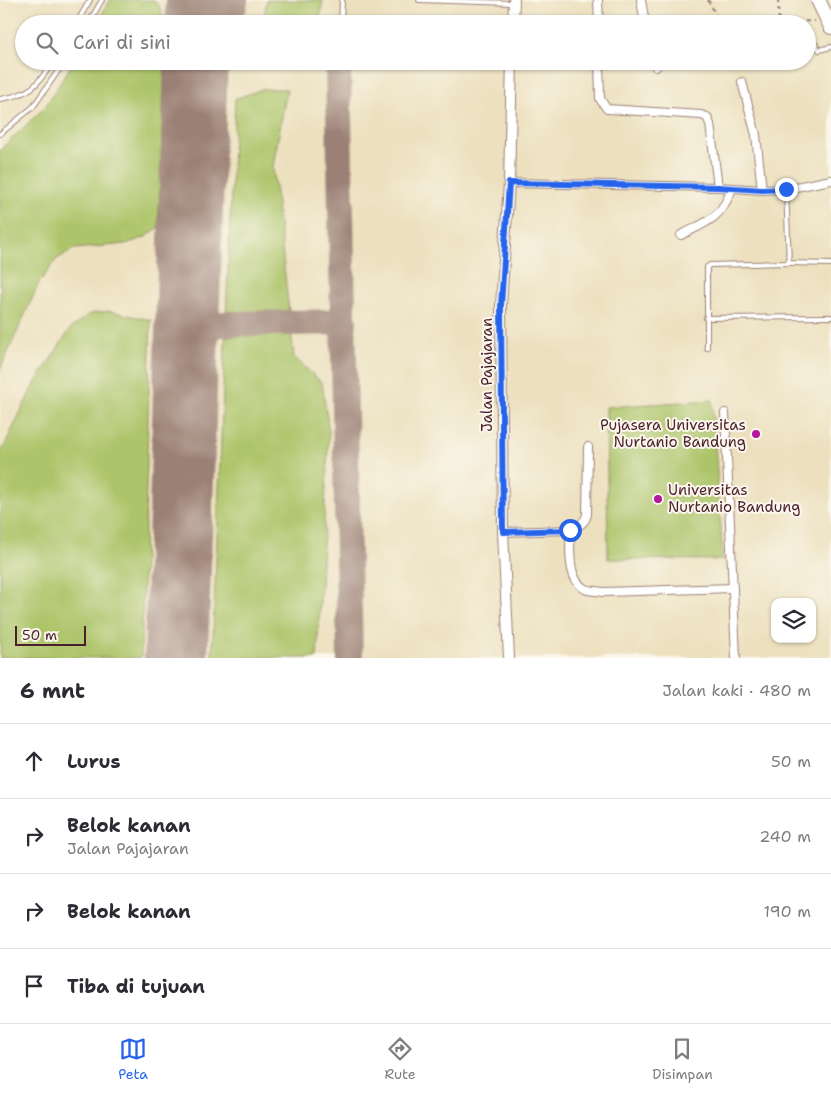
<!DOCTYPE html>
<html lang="id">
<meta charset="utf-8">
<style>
:root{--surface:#fff;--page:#f2f2f3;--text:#2b2b33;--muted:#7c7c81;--line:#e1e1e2;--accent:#2563eb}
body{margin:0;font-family:"Shantell Sans",sans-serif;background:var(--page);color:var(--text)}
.controls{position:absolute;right:15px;bottom:15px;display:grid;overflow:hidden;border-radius:10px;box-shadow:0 1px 4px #0004}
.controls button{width:45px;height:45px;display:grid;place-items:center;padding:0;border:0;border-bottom:1px solid var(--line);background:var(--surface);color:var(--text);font:25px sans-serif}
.scale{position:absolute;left:15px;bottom:12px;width:71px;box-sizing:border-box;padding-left:5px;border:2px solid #4a1f2b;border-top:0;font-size:14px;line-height:18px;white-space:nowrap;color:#4a1f2b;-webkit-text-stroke:4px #fbf7ec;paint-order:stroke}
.stop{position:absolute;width:15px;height:15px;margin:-11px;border:4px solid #2563eb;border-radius:50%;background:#fff}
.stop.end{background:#2563eb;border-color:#fff;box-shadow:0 1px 5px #0008}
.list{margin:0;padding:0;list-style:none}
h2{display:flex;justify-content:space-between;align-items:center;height:65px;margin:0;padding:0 20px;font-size:21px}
h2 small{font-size:16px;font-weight:400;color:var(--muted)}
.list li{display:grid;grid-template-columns:32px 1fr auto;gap:15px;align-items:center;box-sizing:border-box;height:75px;padding:0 20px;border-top:1px solid var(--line)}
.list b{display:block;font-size:19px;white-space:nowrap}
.list p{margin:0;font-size:16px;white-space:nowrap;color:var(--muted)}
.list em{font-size:16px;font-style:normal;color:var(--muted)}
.icon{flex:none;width:28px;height:28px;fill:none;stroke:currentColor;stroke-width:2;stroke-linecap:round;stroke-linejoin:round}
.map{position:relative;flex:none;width:831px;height:658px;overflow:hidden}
.search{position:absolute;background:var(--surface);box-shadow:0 1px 4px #0004;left:15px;right:15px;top:15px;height:55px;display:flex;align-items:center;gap:12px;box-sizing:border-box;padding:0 18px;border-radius:28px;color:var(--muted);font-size:19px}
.sheet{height:365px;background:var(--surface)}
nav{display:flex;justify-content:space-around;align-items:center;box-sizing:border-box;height:70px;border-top:1px solid var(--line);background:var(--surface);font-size:14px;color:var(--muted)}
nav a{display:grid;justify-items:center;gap:2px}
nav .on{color:var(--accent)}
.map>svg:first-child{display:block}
.green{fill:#adc56a;stroke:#7c724a}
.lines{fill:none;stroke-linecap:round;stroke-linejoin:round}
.taxiway{stroke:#9b8074;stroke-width:26}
.runway{stroke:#9b8074;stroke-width:64}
.lane-casing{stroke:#9b8074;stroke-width:6}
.street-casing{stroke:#9b8074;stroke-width:10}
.secondary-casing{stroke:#9b8074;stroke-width:12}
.highway-casing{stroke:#9b8074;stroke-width:16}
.path{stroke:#9b8074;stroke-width:2;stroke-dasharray:4 4;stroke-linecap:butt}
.lane{stroke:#fff;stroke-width:4}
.street{stroke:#fff;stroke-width:8}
.secondary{stroke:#fff;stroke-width:10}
.highway{stroke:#fff;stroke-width:14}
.route{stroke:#2563eb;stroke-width:6}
.poi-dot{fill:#b5179e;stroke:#fbf7ec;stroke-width:2}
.labels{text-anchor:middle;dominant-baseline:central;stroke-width:4;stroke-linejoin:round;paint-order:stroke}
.street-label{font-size:15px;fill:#4a1f2b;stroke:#fbf7ec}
.poi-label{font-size:15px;fill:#4a1f2b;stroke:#fbf7ec;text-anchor:end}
</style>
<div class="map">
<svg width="831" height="658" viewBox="0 0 831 658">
<rect width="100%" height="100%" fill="#fbf7ec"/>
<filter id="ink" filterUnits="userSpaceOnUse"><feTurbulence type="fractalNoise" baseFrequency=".02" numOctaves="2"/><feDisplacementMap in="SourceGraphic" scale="10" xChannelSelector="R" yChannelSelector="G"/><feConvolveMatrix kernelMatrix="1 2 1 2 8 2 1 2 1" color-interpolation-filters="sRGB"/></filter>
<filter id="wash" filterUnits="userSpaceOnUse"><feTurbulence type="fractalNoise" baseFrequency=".0096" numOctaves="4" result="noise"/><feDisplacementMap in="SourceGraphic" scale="20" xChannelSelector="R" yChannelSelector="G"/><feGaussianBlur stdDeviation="1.12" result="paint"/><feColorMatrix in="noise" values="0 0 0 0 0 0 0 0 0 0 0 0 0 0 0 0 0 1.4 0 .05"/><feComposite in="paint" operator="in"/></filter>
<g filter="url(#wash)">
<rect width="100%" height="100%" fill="#ece0be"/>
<g class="green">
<path d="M110,0H154L159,6L166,24H96Z"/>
<path d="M267,0H323L319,24H262Z"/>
<path d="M74,61H165L158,228L144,238L125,244L74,249L57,259L39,283L0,370V150L45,107Z"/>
<path d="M262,89H287L273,167L294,357L322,383L329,432L317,658H212L235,99Z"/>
<path d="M109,311L151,320L141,658H0V455L31,390L70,329L89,314Z"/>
<path d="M712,400L723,560L608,559L606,407Z"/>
</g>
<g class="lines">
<g class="taxiway">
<path d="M183,0L191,15L194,24"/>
<path d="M222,24L234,6L235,0"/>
<path d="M195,61L196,71"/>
<path d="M338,65L350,658"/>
<path d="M188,294L195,317L199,322L219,324"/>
<path d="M186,357C195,339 198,330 219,324L344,322"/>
</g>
<g class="runway">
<path d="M197,24L198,0"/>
<path d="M176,658L196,61"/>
</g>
</g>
</g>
<g filter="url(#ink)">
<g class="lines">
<g class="lane-casing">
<g id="lane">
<path d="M419,0L512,3"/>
<path d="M76,24L90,0"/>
<path d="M88,24L102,0"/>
<path d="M341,24L342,0"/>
<path d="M812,39L819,50L831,47"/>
<path d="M338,65V61"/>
<path d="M0,99C29,95 38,86 53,61"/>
<path d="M0,134L33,107L65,61"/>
<path d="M786,189L789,263L831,264"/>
<path d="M706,318L831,317"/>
<path d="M707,348V267L710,265L789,263"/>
</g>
</g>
<g class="street-casing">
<g id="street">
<path d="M598,0L599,24"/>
<path d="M641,0L645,24"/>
<path d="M599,61L600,99L607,109L701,115L707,117L710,124L718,187"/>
<path d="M655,61L656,67"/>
<path d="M742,82L756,135L762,190"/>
<path d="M509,183L718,187L762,190L786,189L831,180"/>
<path d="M681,235C709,221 720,219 732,189"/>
<path d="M725,413L736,658"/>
<path d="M570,530C571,548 566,578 585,589C590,591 598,591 604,592L733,588"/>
<path d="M503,532L570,530C579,526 584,524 587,515L588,447"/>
</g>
</g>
<g class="secondary-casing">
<g id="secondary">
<path d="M513,24L514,0"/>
<path d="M509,658L503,532L501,306L509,183L512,61"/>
</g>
</g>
<g class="highway-casing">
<path id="highway" d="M818,0L831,27"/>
</g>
<g class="path">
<path d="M708,0L721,24"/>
<path d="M778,0L779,22L815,21"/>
<path d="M741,61L747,63"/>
</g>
<use href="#lane" class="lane"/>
<use href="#street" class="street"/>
<use href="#secondary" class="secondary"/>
<use href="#highway" class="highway"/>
</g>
</g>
<g class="lines" filter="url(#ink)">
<path class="route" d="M570,530L503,532L501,306L509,183L718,187L762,190L786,189"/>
</g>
<g class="poi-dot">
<circle cx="756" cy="434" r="5"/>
<circle cx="658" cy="499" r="5"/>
</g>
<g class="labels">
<g class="street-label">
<text transform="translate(487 375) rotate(-90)">Jalan Pajajaran</text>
</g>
<g class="poi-label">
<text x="746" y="425">Pujasera Universitas<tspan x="746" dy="17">Nurtanio Bandung</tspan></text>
<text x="668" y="490" text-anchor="start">Universitas<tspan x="668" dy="17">Nurtanio Bandung</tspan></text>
</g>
</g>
</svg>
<div class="controls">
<button><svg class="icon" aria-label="layers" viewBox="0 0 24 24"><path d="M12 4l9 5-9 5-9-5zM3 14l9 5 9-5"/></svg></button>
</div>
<div class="scale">50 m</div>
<div class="stop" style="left:570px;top:530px"></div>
<div class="stop end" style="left:786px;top:189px"></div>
<div class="search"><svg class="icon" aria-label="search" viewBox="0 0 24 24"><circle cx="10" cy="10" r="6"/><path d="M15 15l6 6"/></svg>Cari di sini</div>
</div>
<section class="sheet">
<h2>6 mnt<small>Jalan kaki · 480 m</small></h2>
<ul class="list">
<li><svg class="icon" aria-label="ahead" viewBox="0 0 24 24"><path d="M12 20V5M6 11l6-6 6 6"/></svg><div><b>Lurus</b></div><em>50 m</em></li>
<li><svg class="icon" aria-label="right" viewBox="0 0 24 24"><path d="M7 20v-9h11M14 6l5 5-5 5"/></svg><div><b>Belok kanan</b><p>Jalan Pajajaran</p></div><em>240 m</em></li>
<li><svg class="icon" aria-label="right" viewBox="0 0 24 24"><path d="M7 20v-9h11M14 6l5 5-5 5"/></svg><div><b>Belok kanan</b></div><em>190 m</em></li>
<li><svg class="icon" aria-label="arrive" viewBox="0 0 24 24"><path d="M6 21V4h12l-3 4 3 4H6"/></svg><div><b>Tiba di tujuan</b></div></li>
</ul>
</section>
<nav>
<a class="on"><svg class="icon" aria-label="map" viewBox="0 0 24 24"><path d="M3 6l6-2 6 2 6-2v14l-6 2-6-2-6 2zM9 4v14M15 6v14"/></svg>Peta</a>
<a><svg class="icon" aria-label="directions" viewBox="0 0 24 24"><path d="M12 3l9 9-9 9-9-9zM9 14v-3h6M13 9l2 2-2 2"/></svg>Rute</a>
<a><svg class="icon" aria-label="saved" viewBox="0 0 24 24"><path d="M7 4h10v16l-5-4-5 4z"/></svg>Disimpan</a>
</nav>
